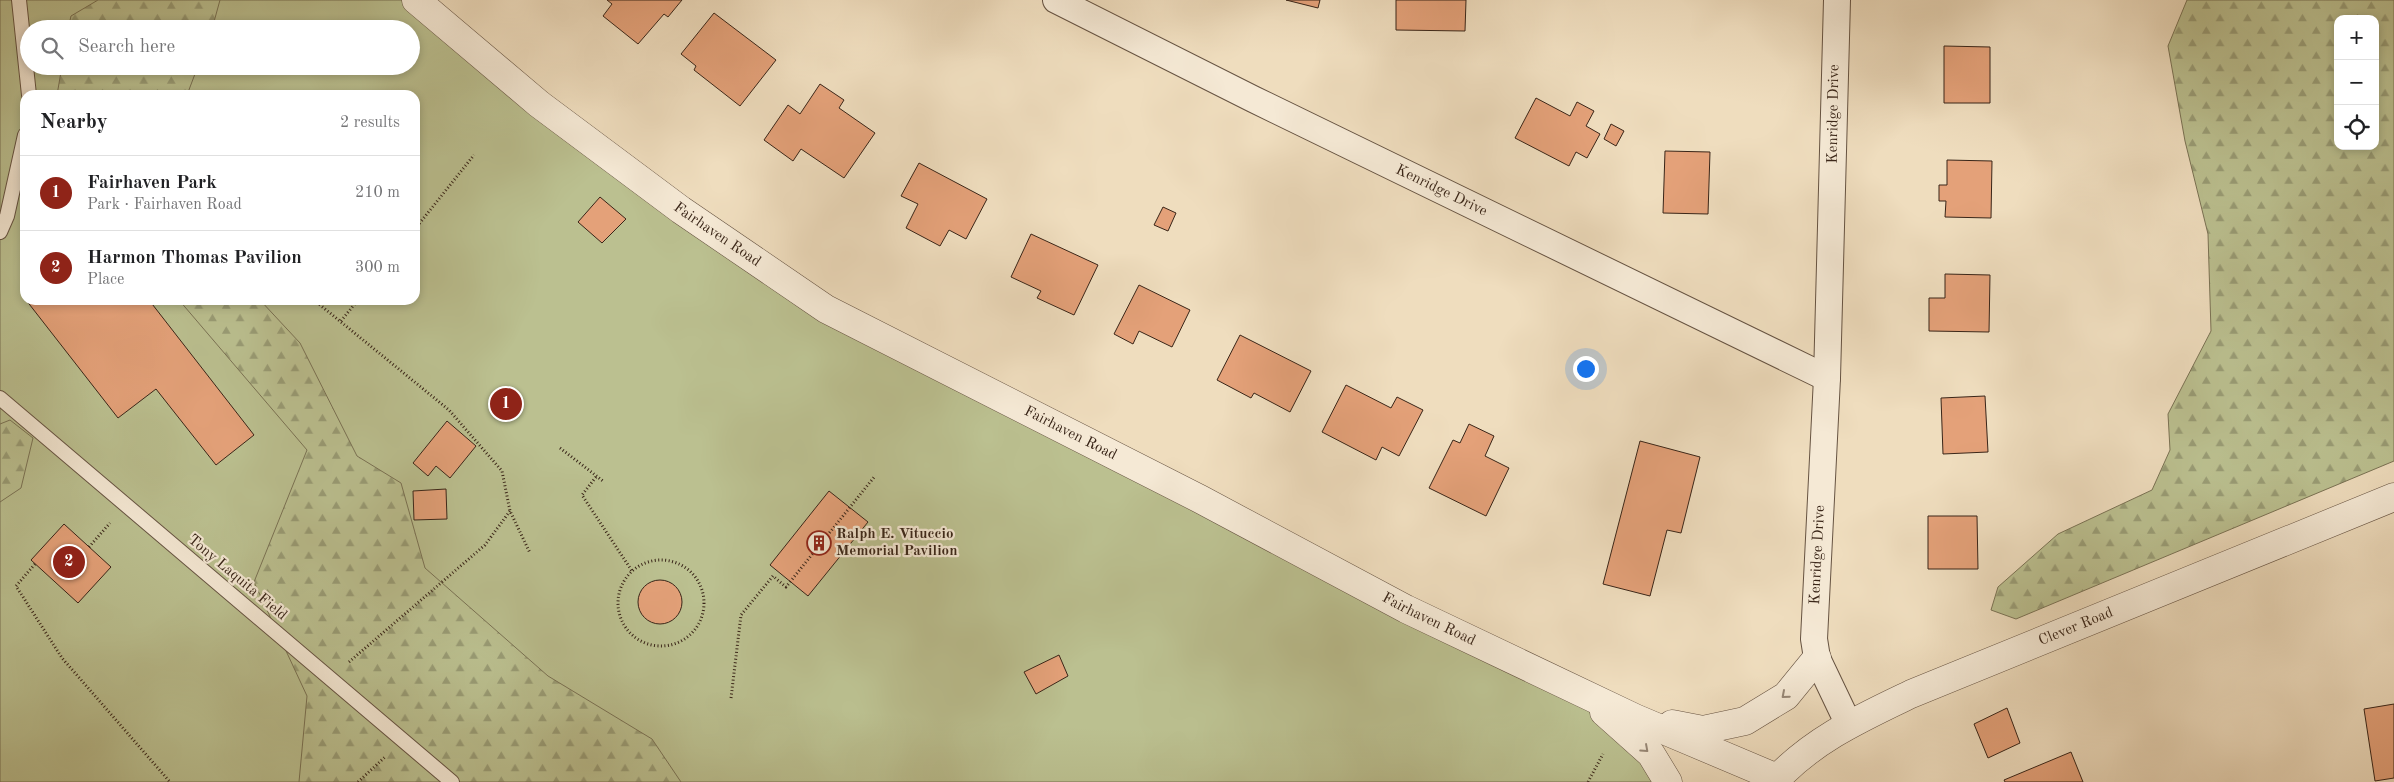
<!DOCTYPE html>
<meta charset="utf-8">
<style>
:root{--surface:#fff;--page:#f6f6f6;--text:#202124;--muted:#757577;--line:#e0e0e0;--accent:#8f2418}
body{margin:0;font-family:"Old Standard TT",serif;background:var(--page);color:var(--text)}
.controls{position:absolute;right:15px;top:15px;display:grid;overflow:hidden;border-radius:10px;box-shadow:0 2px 8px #0003}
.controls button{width:45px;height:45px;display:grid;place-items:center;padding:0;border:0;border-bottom:1px solid var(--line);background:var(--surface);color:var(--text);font:25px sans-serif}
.you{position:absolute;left:1585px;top:368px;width:18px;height:18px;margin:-12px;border:4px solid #fff;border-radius:50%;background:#1a73e8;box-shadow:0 0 0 8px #1a73e833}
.badge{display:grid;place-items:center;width:32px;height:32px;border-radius:50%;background:var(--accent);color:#fff;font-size:16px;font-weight:700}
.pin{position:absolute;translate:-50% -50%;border:2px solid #fff;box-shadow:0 1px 5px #0006}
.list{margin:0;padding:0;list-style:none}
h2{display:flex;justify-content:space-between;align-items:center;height:65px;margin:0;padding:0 20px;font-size:21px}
h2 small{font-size:16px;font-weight:400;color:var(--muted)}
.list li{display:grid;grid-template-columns:32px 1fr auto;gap:15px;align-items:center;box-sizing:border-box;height:75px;padding:0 20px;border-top:1px solid var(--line)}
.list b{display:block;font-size:19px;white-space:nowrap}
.list p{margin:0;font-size:16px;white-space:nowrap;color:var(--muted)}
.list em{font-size:16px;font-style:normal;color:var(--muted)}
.icon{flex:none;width:28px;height:28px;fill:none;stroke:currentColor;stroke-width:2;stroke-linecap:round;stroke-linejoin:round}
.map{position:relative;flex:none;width:2394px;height:782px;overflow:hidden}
.search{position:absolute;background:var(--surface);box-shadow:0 2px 8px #0003;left:20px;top:20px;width:400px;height:55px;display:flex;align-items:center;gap:12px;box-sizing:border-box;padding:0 18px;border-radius:28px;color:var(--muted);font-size:19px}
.panel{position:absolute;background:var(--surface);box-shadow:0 2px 8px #0003;left:20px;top:90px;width:400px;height:215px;border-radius:15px}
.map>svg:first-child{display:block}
.green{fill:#bbc090;stroke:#7a7254;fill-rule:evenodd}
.forest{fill:url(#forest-firs);stroke:#7a7254;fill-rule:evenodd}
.building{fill:#e4a179;stroke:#392518}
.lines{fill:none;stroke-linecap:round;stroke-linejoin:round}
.service-casing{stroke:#665342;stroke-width:16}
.minor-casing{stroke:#665342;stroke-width:28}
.tertiary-casing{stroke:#665342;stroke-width:29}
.path{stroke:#392518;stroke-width:3;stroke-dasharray:1 2.5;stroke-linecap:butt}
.service{stroke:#f5e9d5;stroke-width:14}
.minor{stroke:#f5e9d5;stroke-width:26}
.tertiary{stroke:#f5e9d5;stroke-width:28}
.oneway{stroke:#978776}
.labels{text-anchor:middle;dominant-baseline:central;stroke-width:4.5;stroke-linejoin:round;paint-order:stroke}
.street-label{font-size:15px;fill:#392518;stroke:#f5e9d5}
.poi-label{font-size:15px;font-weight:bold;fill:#392518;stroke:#f5e9d5;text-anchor:start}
</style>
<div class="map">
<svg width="2394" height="782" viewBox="0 0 2394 782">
<defs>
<pattern id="forest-firs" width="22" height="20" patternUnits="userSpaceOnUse" patternTransform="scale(1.25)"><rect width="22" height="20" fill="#bbc090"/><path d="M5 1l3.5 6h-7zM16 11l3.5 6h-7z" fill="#999c75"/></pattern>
</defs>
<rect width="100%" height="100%" fill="#efddbe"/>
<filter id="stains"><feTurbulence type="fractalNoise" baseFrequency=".004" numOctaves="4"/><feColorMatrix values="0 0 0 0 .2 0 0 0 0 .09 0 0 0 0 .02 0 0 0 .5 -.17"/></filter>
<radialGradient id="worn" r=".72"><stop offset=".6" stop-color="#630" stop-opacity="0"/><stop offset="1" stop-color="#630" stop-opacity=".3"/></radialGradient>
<path class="green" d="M0,0H416L826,309L1582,693L1668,782H0ZM29,29H411V66H29ZM25,95H415V300H25Z"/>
<g class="forest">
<path d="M98,0H220L212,29H68L71,16Z"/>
<path d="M2187,0H2394V461L2016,619L1991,610L1998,587L2058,534L2152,490L2170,450L2168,414L2211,331L2208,234L2185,141L2168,46ZM2338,19H2375V146H2338Z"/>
<path d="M62,66H198L187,95H57Z"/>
<path d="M179,300H260L300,343L357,456L401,483L425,568L548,676L652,739L681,782H299L307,696L254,582L307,450Z"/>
<path d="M10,420L33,438L21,488L0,502V424Z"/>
</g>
<g class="building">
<path d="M607,0H682L668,17L664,14L638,44L603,16L612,4Z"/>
<path d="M1286,0H1320L1318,8Z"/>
<path d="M1396,0H1466L1465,31L1396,30Z"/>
<path d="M714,13L776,60L740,106L694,70L696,66L681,54Z"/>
<path d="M1944,46L1990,47V103H1944Z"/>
<path d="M820,84L844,100L839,108L875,133L844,178L801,149L793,161L764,140L788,105L800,114Z"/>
<path d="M1536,98L1570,116L1577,102L1594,111L1586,126L1600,134L1587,158L1576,152L1569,166L1515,138Z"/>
<path d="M1611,124L1624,131L1616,146L1604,139Z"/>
<path d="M1665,151L1710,152L1708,214L1663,213Z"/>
<path d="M1947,160L1992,161L1991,218L1945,217L1946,201H1939V185H1947Z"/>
<path d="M919,163L987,199L966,239L949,230L940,246L906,228L918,204L901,196Z"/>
<path d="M600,197L626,219L602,243L578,222Z"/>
<path d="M1163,207L1176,213L1168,231L1154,225Z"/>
<path d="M1031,234L1098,265L1074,315L1037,298L1041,291L1011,277Z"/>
<path d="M1945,274L1990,275L1989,332L1929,331V298H1945Z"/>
<path d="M1139,285L1190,310L1172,347L1139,331L1133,344L1114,334Z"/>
<path d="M26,300H149L254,435L216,465L156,389L118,418Z"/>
<path d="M1240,335L1311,371L1290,412L1254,393L1251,398L1217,380Z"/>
<path d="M1346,385L1391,408L1397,397L1423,410L1399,456L1382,447L1376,460L1322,432Z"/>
<path d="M1985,396L1988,452L1943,454L1941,398Z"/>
<path d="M447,421L476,446L450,478L436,466L428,476L413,463Z"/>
<path d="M1469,424L1494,436L1485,456L1509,468L1486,516L1429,488L1453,440L1460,443Z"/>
<path d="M1640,441L1700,457L1681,533L1667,530L1650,596L1603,584Z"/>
<path d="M446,489L447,519L414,520L413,491Z"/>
<path d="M829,491L868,522L808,596L770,565Z"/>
<path d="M1928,516H1977L1978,569H1928Z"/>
<path d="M64,524L111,567L78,603L31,560Z"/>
<circle cx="660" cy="602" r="22"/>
<path d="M1059,655L1068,676L1036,694L1024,672Z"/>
<path d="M2394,704V778L2375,781L2364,709Z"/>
<path d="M2007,708L2020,743L1988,758L1974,724Z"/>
<path d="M2071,752L2083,782H2005L2004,780Z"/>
</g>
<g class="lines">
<g class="service-casing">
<g id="service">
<path d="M19,0L29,95"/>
<path d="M0,232L7,216L25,135"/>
<path d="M0,398L452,782"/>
</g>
</g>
<g class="minor-casing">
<g id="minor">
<path id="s1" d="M1056,0L1253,99L1827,378"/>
<path d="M1837,0L1827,378L1814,639L1817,658L1848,723"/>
</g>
</g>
<g class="tertiary-casing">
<g id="tertiary">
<path id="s2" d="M416,0L539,104L681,210L826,309L1200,499L1406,609L1635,718L1777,778"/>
<path d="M1604,712L1651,754L1668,782"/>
<path d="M1672,724L1703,730L1745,721L1786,696L1817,658"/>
<path id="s3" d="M1774,782C1812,740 1861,718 1911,694L2394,497"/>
</g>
</g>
<g class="path">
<path d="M415,229L474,155"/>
<path d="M314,300L449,410L502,471L510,511L530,553"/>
<path d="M341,321L358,300"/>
<path d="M560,448L603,481"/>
<path d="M596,477L582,495L632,571"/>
<path d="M89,547L110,523"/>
<circle cx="661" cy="603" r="43"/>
<path d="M35,564L16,586L62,658L170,782"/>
<path d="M349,662L485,545L510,511"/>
<path d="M731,698L741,615L773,576L786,587L875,476"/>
<path d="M358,782L385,757"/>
<path d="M1588,782L1603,754"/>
</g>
<use href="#service" class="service"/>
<use href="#minor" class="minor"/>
<use href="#tertiary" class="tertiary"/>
</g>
<defs><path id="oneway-chevron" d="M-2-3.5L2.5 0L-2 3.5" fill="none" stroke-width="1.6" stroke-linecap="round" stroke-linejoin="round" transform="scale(1.25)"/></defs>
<g class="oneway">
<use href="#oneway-chevron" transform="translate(1785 695) rotate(139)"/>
<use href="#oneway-chevron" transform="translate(1645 749) rotate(42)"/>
</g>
<defs>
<g id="building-ring" transform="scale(1.25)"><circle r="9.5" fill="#f5e9d5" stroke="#8f2418" stroke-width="1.5"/><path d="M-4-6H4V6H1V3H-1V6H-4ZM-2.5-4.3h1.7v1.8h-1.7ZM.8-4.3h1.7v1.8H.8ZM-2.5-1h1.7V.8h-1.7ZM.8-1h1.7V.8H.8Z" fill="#8f2418"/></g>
</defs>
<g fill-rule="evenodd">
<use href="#building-ring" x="819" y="543"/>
</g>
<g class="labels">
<g class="street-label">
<text transform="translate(1834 114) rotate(-89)">Kenridge Drive</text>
<text stroke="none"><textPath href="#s1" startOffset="430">Kenridge Drive</textPath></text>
<text stroke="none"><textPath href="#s2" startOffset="382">Fairhaven Road</textPath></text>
<text stroke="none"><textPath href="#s2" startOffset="788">Fairhaven Road</textPath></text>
<text transform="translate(1818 555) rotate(-87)">Kenridge Drive</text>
<text transform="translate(237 578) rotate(40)">Tony Laquita Field</text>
<text stroke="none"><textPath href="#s2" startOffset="1192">Fairhaven Road</textPath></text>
<text stroke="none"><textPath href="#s3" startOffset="342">Clever Road</textPath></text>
</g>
<g class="poi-label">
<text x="836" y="534">Ralph E. Vituccio<tspan x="836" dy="17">Memorial Pavilion</tspan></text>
</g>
</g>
<rect width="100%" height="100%" filter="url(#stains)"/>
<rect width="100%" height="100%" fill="url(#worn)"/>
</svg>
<div class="controls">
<button>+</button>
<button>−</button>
<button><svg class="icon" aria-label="locate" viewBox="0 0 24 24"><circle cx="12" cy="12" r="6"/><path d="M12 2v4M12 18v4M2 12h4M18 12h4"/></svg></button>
</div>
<div class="you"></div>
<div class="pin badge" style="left:506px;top:404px">1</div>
<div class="pin badge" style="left:69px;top:562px">2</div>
<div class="search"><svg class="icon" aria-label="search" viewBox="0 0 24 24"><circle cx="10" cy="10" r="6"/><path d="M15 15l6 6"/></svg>Search here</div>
<section class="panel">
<h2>Nearby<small>2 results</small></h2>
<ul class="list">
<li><span class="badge">1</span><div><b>Fairhaven Park</b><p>Park · Fairhaven Road</p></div><em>210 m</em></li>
<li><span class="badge">2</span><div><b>Harmon Thomas Pavilion</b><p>Place</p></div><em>300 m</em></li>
</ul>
</section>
</div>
